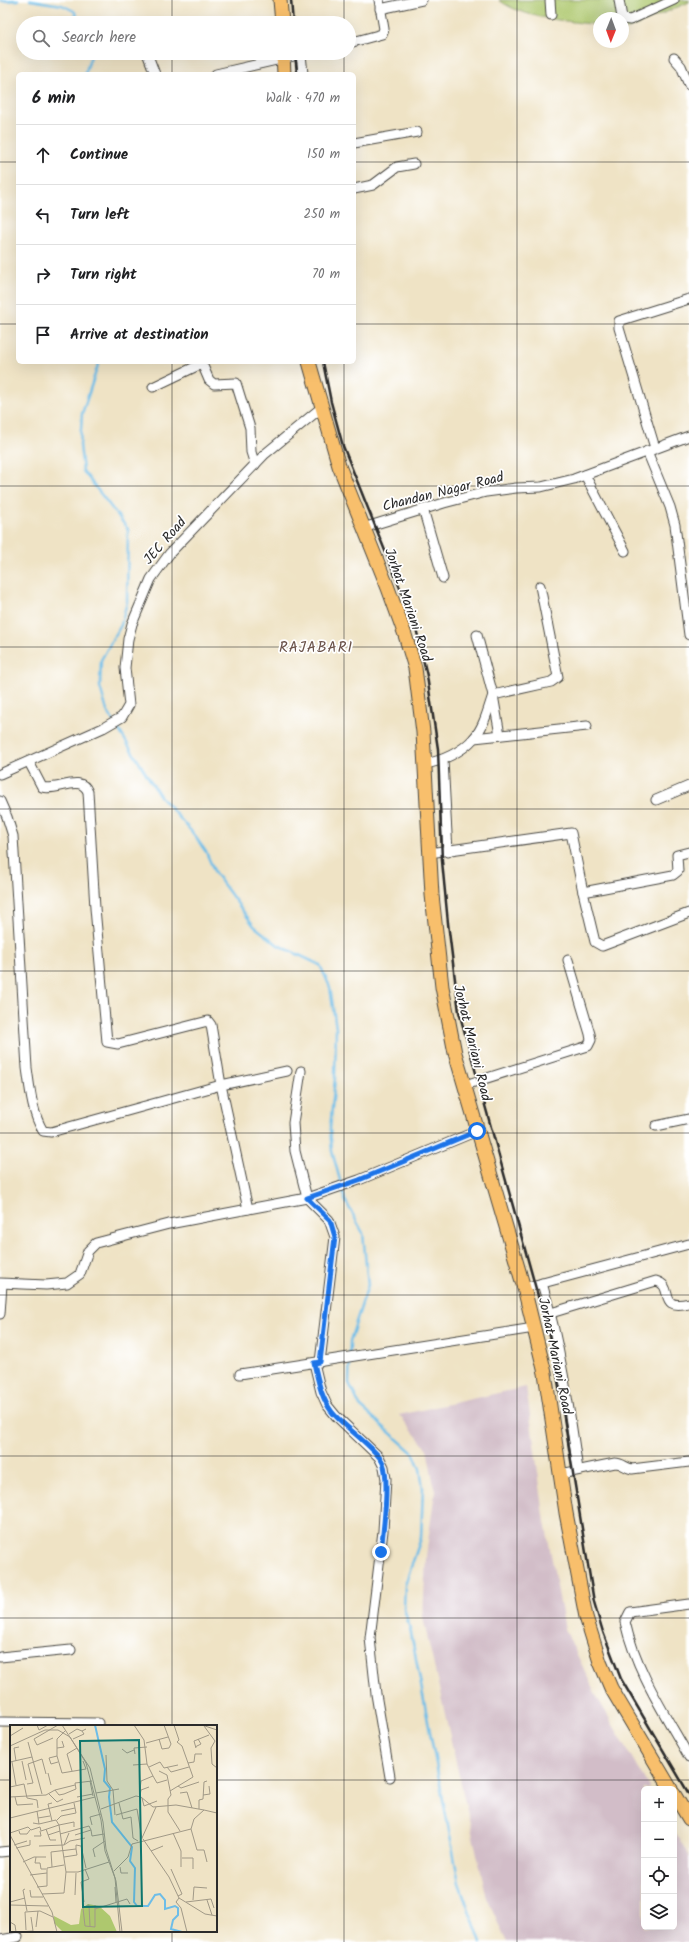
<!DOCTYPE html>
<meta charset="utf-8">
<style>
:root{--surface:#fff;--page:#f6f6f6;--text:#202124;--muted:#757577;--line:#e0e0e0}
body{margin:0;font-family:Kalam,sans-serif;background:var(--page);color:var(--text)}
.controls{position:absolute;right:12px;bottom:12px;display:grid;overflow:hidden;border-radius:6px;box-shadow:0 4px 16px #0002}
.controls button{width:36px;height:36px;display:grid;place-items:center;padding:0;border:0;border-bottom:1px solid var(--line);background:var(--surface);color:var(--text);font:20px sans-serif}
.compass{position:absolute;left:593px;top:12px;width:36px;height:36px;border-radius:50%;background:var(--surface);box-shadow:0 4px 16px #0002;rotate:181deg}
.stop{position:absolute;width:12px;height:12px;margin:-9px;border:3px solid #1a73e8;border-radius:50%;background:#fff}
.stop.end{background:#1a73e8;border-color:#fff;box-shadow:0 1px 4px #0008}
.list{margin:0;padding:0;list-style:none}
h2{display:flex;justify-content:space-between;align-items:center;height:52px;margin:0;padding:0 16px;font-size:17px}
h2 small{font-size:13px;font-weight:400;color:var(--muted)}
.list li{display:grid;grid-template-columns:26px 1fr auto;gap:12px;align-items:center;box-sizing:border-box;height:60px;padding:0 16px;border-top:1px solid var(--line)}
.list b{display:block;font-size:15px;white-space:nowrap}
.list em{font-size:13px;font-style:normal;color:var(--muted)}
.icon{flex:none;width:22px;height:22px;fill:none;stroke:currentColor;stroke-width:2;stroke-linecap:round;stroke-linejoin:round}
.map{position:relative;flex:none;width:689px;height:1942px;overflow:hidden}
.search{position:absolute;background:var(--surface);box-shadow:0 4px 16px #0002;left:16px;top:16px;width:340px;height:44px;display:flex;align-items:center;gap:10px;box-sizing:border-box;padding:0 14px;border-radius:22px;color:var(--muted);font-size:15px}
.panel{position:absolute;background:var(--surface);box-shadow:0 4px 16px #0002;left:16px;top:72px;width:340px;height:292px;border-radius:6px}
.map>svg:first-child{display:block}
.industrial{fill:#d2bdc8}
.green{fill:#aec86e;stroke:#6c7a4c}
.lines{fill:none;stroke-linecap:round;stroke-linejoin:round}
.stream{stroke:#6dbde8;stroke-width:2.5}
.minor-casing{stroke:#484742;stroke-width:11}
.highway-casing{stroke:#484742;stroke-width:15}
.minor{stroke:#fff;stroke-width:9}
.highway{stroke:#f8bf6c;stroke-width:13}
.rail{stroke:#2b2b2b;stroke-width:2.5}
.route{stroke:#1a73e8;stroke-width:5}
.grid{fill:none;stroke:#2b2b2b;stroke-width:1;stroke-opacity:0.55}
.labels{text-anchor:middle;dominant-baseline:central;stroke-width:3.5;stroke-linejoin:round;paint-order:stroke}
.street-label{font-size:14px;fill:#2b2b2b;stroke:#fff}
.neighbourhood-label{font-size:15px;letter-spacing:1px;fill:#6a5249;stroke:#fff}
.inset-river{fill:none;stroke:#6dbde8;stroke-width:2}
.inset-road{fill:none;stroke:#a19987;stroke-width:1}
.view{fill:#0f766e;fill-opacity:0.15;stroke:#0f766e;stroke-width:2}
.inset-edge{fill:none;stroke:#2b2b2b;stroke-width:2}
</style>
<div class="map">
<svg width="689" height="1942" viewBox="0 0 689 1942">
<rect width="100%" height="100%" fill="#fff"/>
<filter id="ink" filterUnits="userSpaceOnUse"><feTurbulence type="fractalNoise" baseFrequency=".025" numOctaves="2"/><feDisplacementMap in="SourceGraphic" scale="8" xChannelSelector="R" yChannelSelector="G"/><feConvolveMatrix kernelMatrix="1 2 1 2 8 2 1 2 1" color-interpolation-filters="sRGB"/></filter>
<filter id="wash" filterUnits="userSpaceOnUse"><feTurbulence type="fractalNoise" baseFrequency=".012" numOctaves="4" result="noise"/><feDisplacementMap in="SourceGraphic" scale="16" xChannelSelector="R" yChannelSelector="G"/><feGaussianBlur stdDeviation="0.9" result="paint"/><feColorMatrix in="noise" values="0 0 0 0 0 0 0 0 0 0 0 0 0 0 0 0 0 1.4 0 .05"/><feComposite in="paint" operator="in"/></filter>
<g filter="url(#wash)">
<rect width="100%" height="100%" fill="#efe3c5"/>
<path class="industrial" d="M526,1387L545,1522L565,1629L597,1697L650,1789H644V1927H674V1831L689,1857V1942H507L487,1898L423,1618L426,1556L435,1491L427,1449L399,1415Z"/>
<path class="green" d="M499,0H689V2L628,29L623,28V18H599V25C569,21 523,19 499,0Z"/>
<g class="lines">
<g class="stream">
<path d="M30,0L62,5L74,11L81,23"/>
<path d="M0,1L18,0"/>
<path d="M85,74L92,53"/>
<path d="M99,362L82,414L80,445L83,471L128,529L127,602L121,625L101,660L100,687L107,711L160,796L192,832L206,852L215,873L254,926L278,945L320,965L330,987L336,1028L335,1078L330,1129L332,1151L341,1184"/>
<path d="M342,1188L345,1200L363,1233L368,1285L350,1341L349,1383L360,1406L414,1454L420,1469L423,1488L421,1538L405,1585L404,1608L411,1633L459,1883L481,1942"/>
</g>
</g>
</g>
<g filter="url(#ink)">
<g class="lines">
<g class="minor-casing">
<g id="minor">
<path d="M550,0L551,15"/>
<path d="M619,0L622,18"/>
<path d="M380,9L422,0"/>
<path d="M623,19L630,20L674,0"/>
<path d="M349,43L382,34L384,29L379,0"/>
<path d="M147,53L155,74"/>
<path d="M301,54L303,74"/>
<path d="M674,58L681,66L689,85"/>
<path d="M216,74L307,53"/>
<path d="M354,143L417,132"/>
<path d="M354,189L373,185L397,167L414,164"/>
<path d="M153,387L199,365L203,366L209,380L214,384L236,383L250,428L251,452L255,465"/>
<path d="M655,448L619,328V321L689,299"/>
<path d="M647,451L670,507L675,525L689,635"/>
<path d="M585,475L625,551"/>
<path d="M423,509L443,578"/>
<path d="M363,528L444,503L486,492L516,488L541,487L574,479L689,436"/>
<path d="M477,635L493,695L500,735"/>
<path d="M474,738L587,726"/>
<path d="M443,760L448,852"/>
<path d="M29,762L42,787C57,792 81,773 88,792L95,908L107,1042L118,1044L208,1021L211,1025L221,1085L248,1209"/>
<path d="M425,764C442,761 462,752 474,738C484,727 488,709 493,695L551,682L558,677L540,586"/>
<path d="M0,774L103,728L122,717L129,705L125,668L128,639L132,624L151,579L170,553L265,454L321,408"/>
<path d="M656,800L689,786"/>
<path d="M0,801L7,817L13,836L27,1068C30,1089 32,1113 43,1131L51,1132L221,1085L287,1071"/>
<path d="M429,853L571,833L583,892L673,875L678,871L677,855L689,852"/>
<path d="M583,892L595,942L602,946L689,913"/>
<path d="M301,1071L293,1123L295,1151L307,1198L329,1220L335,1237L320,1362"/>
<path d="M465,1085L588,1046L591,1040L590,1034L568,960"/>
<path d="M656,1126L689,1119"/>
<path d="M0,1283L46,1285L67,1283L80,1274L88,1251L96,1243L169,1224L307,1198L359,1180L477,1131"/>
<path d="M542,1283C560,1344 569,1407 578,1470"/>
<path d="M524,1288L689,1244"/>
<path d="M551,1313L656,1281C676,1286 656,1311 689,1303"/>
<path d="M0,1314L2,1284"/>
<path d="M314,1363L321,1392L327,1405L336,1416L379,1457L384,1467L386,1479L383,1531L370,1638L376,1694L390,1777"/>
<path d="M240,1374L534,1328"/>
<path d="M561,1474L615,1463C623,1463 625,1468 632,1469L689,1462"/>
<path d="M689,1604L630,1612L625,1622C636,1671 665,1714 689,1757"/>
<path d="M0,1657L71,1650"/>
<path d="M0,1722L98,1723"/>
<path d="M0,1852L11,1851"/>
<path d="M0,1940L18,1937"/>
</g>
</g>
<g class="highway-casing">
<g id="highway">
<path d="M280,0L282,23"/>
<path d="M283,53L284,74"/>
<path d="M309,362L339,466L388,588L405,635L415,668L423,732L432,895L442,987L455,1053L524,1288L545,1373L566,1513L586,1617L600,1662L611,1688L671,1789"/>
<path d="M674,1794L689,1819"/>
</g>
</g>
<use href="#minor" class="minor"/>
<use href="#highway" class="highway"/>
<g class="rail">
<path d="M291,0L293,23"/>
<path d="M295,53L297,74"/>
<path d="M323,362L331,402L343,446L416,628L427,676L438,749L442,861L448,923L459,1012L553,1350L594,1602L603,1632L621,1679L689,1794"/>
</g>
</g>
</g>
<g class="lines" filter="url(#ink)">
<path class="route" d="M381,1552C383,1532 390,1480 383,1463C377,1449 343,1426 332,1412C321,1398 318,1380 314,1363L320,1362L335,1237L330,1220L307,1198L359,1180L477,1131"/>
</g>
<path class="grid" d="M172,0V23M344,0V23M517,0V1942M172,53V74M344,53V74M0,162H18M354,162H689M0,324H18M354,324H689M172,362V1726M344,362V1942M0,486H689M0,647H689M0,809H689M0,971H689M0,1133H689M0,1295H689M0,1456H689M0,1618H689M0,1780H11M216,1780H689M172,1931V1942"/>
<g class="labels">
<g class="street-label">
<text transform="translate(443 492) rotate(-14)">Chandan Nagar Road</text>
<text transform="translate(165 541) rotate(-49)">JEC Road</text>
<text transform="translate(408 605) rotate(71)">Jorhat Mariani Road</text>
<text transform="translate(472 1043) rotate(76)">Jorhat Mariani Road</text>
<text transform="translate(555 1356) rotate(78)">Jorhat Mariani Road</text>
</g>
<g class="neighbourhood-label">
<text x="316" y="648">RAJABARI</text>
</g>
</g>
<g transform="translate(10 1725)">
<rect width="207" height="207" fill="#efe3c5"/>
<path d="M78,179L89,181L100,191L107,207H53L44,198V191L61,200L69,199L71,184Z" fill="#aec86e"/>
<path class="inset-river" d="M85,0L95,44L94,56L100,63L99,72L102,97L122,122L120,136L125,143L124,177L127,181H138L145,170L150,169L155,175V184L165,181L168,183V190L163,195L161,204L172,207"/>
<path class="inset-road" d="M27,0L29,5L38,0M52,0L80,43L93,97L96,124L106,156L112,207M124,0L134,15L137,39L143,51L147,58L157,55M194,1L205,16L201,23L202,39L207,43M195,1L207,5M55,6L47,14V31L52,48L76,44L73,36M59,9L67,4L72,6M0,11L13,3M43,13L27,20L24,14L48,0M63,14L74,9L72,6L76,4M149,14L152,24L159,23L161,19L154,0M18,17L32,69M136,18L158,12M0,21L35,5H48L60,12L76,38L91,95L95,126L105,153L110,207M185,22L191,19L188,14M47,23L54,22L52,16M186,23L184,16L199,10M112,24L117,28L124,25M125,29L124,23L137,22M96,30L97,56L103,65M47,31L39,33L41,39L48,37M6,36L4,23L9,22M12,36L16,55M0,37L22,32M2,37L6,60M178,38L184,37L185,29H192M123,40L137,39M139,42L150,37L154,43L168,40M157,42L161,47L179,42M62,46L57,29L67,23M149,46L157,50L161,70L158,74V87L170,106M38,48L41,60M80,56L83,71M17,59L23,58L18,39L32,34L36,49M168,61L171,63L189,57M0,62L14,59L17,73L27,75L28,83M45,65L65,60M103,65L105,90M130,65L131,56L143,51M160,66L183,52L172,21L167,17L169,15L164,0M86,68L109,64M170,68L177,67L182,83M39,69L47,77L53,74M193,70L200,69L199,61M130,71L131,65L139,62M0,72L36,70L45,65L49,70L54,69L66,64L65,58L82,56M5,72L7,80L23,79M67,72L83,69M132,73L134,81L147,76M109,78L113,94L121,92L123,113L128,116M91,84L126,71L131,72L143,82L166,80L194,85M189,84V75L193,74L194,57L197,56M27,86L29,99M51,86L65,83M106,90L127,84L132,114M0,93L85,72M28,93L40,91M47,95L51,91L66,88L64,78M42,96L38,79L42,78M23,98L29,99L46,95L49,100L64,97V102M82,100L80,92L91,89M36,104L40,115H46M181,104L187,125H194L197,137M9,106L10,109H17L20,105M0,108L18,102L21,105L30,102L31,106L49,100L56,147H68L99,137M163,108L171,126V142M50,109L79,101L81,105M0,110L42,187L47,207M38,110L50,106M65,110L81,105L82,111L94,109M24,111H31L30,106M132,113L146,82M133,114L159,152L169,173L166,177L171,183L177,207M4,120L17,116M54,120L59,108M29,121L54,120L60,116L75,113M6,123L20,120V115M66,124V120L71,121L76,143M141,126L153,121M26,132L25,138H30L31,144H36M85,132L83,124L95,116M172,133H183V144M13,137L24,132H36M42,142L41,127L66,124L67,130L54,132M110,142L111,148H118M161,144L172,169L168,171M104,146L118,132L122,119L181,104L184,94L194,85L207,88M20,150L37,148M27,162L37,161V143L54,140M105,162L106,177M0,164V177M15,164L13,165L17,186M20,165L21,172H33M32,169L54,168L56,147M65,170L66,148M169,173L195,189L207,191M183,175L184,162L197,163M197,175L202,190M0,177L15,173M74,177L71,157L79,154L75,144M176,177L201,174L204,183M0,180L38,181M85,184L117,174L120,179M0,197L5,200L6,207M80,201L79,180L73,183L75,201L85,202V180M26,202L28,186M16,205L15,187L30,186L43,192M7,207L23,206L21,192"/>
<path class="view" d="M129,15L132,181L73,182L70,16Z"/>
<rect width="207" height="207" class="inset-edge"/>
</g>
</svg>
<div class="controls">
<button>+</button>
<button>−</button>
<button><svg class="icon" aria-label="locate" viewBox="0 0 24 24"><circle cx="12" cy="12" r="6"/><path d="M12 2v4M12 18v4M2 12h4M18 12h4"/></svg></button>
<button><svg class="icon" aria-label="layers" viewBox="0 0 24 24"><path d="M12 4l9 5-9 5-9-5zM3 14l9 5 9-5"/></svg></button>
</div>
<svg class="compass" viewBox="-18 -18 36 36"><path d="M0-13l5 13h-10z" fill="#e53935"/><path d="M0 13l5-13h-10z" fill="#757577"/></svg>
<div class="stop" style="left:477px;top:1131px"></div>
<div class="stop end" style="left:381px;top:1552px"></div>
<div class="search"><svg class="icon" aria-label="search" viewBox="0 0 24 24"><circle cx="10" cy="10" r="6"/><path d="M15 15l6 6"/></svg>Search here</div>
<section class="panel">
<h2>6 min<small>Walk · 470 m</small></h2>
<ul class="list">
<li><svg class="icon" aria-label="ahead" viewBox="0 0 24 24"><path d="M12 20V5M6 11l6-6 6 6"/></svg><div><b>Continue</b></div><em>150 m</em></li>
<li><svg class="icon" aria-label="left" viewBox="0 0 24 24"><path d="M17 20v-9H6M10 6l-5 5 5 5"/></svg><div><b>Turn left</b></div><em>250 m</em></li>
<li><svg class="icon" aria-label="right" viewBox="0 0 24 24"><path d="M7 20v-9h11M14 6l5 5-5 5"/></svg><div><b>Turn right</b></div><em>70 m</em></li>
<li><svg class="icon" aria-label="arrive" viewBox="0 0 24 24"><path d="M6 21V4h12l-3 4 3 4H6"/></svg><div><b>Arrive at destination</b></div></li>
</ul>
</section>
</div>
